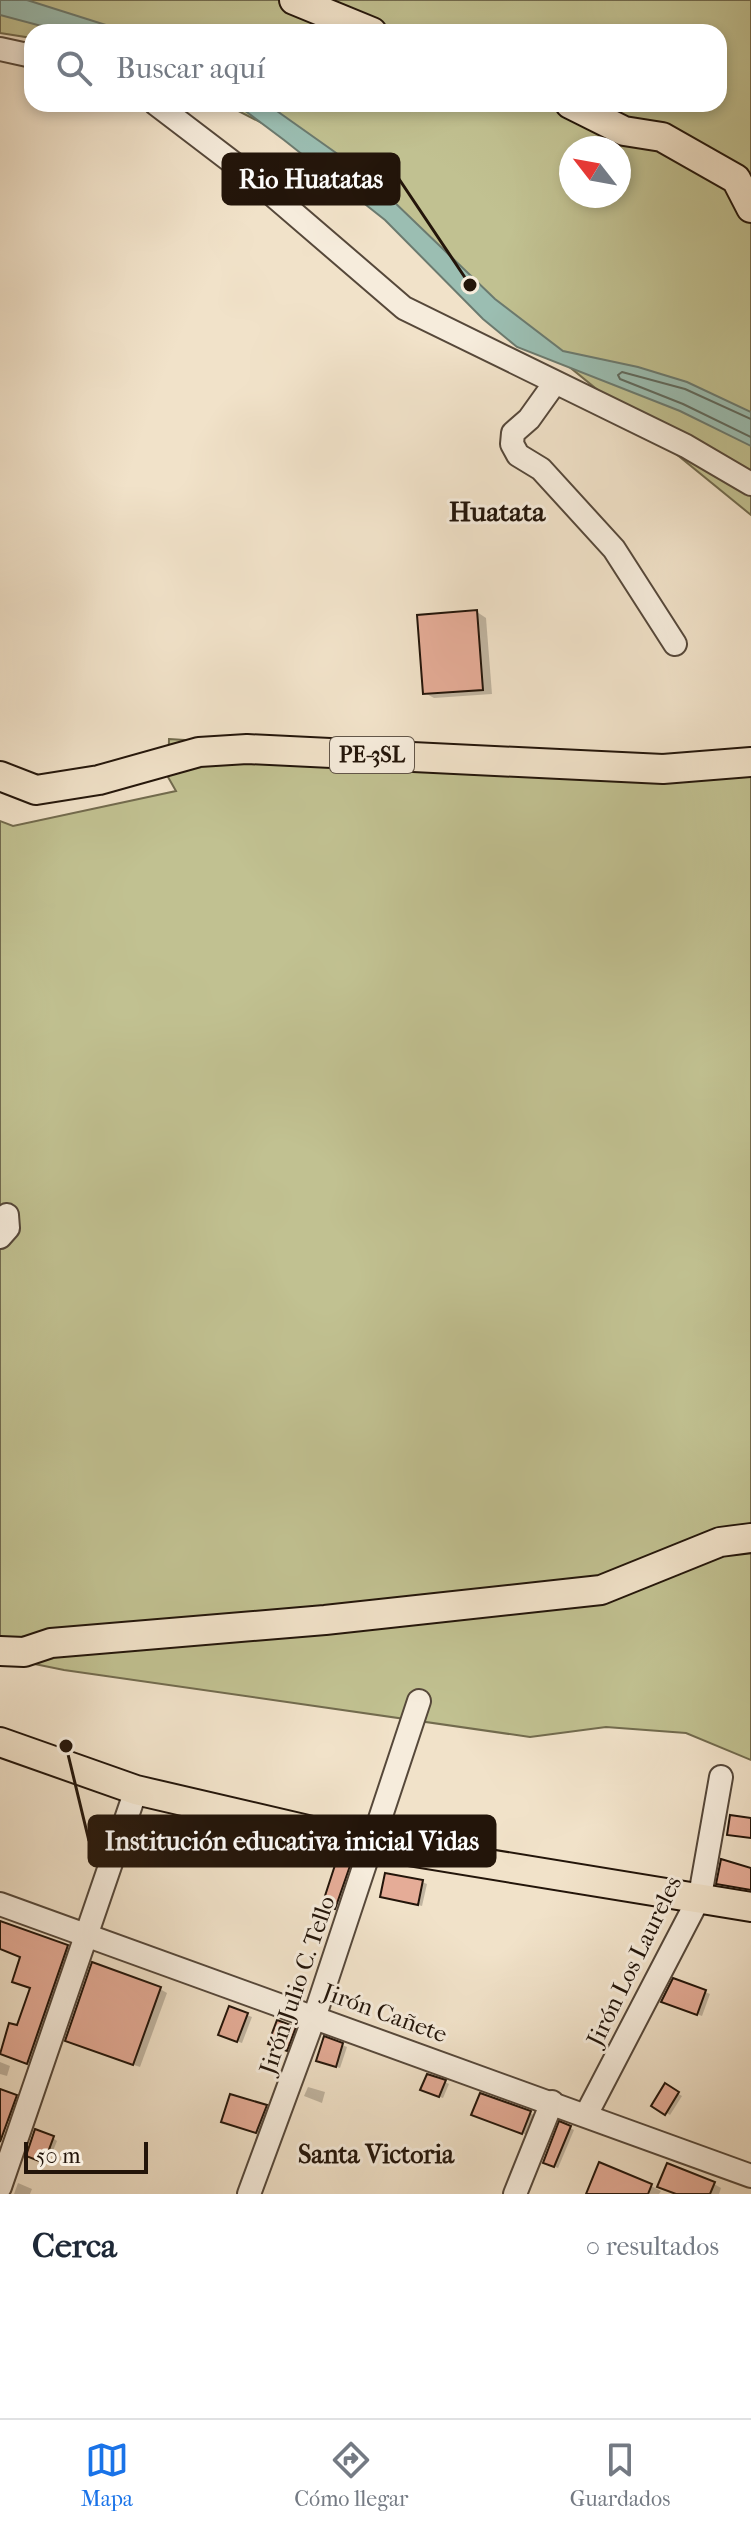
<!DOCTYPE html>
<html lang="es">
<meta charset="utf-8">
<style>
:root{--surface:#fff;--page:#f2f2f3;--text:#1f2937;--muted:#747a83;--line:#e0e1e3;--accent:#1a73e8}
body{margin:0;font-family:"IM FELL French Canon",serif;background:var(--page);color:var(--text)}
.compass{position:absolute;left:559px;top:136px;width:72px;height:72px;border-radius:50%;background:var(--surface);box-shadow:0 4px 12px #0003;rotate:301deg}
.scale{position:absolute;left:24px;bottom:20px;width:124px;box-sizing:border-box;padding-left:8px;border:4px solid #23150a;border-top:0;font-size:22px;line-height:28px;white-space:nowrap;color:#23150a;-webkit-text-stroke:6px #f6ecdc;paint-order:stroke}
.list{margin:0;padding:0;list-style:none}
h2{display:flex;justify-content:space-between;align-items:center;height:104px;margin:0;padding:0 32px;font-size:34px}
h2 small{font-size:26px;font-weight:400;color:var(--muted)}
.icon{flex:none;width:44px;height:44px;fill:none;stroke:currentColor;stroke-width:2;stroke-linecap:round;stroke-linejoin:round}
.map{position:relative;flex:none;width:751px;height:2194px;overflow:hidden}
.search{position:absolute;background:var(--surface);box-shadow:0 4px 12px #0003;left:24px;right:24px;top:24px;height:88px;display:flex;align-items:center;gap:20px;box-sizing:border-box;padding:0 28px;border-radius:24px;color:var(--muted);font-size:30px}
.sheet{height:224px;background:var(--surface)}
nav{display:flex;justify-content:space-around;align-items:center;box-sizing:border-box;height:112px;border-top:2px solid var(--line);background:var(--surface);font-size:22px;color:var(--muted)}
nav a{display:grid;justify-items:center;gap:4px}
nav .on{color:var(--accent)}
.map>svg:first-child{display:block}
.green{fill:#c1c191;stroke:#726b4e;stroke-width:2;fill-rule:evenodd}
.water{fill:#9bbeb2;stroke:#6b7a6f;stroke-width:2}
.shadow{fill:#0003}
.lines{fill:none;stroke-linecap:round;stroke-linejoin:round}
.shore{stroke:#5f6a5e;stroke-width:2}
.building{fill:#e5ac97;stroke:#23150a;stroke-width:2}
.minor-casing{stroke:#56483a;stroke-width:26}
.major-casing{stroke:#23150a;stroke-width:32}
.minor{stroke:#f6ecdc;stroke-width:22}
.major{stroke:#f1e2c9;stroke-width:28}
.labels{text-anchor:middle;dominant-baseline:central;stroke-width:6;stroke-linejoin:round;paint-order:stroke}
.shield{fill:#f6ecdc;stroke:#625649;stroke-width:2}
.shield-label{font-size:22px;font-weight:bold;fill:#23150a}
.street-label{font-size:24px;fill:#23150a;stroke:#f6ecdc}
.neighbourhood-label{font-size:26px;font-weight:bold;fill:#23150a;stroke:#f6ecdc}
.quarter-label{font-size:28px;font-weight:bold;fill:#23150a;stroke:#f6ecdc}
.leader{fill:none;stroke:#23150a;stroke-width:3}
.callout-dot{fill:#23150a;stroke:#f6ecdc;stroke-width:3}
.callout{fill:#23150a;stroke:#23150a;stroke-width:3}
.callout-label{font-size:26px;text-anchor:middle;font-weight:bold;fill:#fff}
</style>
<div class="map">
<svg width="751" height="2194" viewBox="0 0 751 2194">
<rect width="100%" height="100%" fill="#f1e2c9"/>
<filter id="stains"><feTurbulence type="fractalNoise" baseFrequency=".0025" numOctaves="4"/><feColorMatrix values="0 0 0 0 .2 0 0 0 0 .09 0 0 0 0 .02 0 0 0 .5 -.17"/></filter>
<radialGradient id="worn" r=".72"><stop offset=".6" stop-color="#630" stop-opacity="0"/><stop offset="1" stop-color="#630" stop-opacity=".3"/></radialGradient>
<g class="green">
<path d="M0,0H751V515L285,135L225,104H719V32H32V38L0,33ZM571,148H619V196H571Z"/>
<path d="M169,739L591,766L751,758V1760L686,1733L606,1727L530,1737L64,1670L0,1657V821L13,826L176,791L168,777Z"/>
</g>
<g class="water">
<path d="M0,0H27L128,32H64L0,15Z"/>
<path d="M229,104H267L363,172L495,299L563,351L638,367L687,382L751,412V446L680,411L517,347L483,319L385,220L284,140L244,110Z"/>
</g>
<g class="shadow">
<path d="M477,612L486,618L492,694L434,698L425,693Z"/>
<path d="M350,1865L354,1867L340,1910L329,1907Z"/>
<path d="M422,1882L427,1884L422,1906L382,1896Z"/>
<path d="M0,1923L73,1950L33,2065L7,2056L32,1988L22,1957L0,1948Z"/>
<path d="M160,1989L167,1993L140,2067L74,2044Z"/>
<path d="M705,1992L710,1994L702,2016L667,2003Z"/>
<path d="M230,2009L252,2017L242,2043L225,2037Z"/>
<path d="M295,2029L299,2031L291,2052L274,2045Z"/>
<path d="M342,2045L347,2047L340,2068L323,2062Z"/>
<path d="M0,2062L10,2066L7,2076L0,2074Z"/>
<path d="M445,2082L449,2084L443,2098L427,2092Z"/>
<path d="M665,2086L682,2096L670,2115L653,2105Z"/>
<path d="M308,2087L325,2092L322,2103L304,2096Z"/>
<path d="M0,2091L19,2099L11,2122L0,2118Z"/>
<path d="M266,2107L273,2111L264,2136L224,2121Z"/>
<path d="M530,2113L534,2115L527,2135L478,2117Z"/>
<path d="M570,2128L574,2130L558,2168L549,2164Z"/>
<path d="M53,2138L57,2141L48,2163L32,2157Z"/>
<path d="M18,2183L32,2189L30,2194H14Z"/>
<path d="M714,2184L721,2188L719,2194H677Z"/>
<path d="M651,2186L661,2191L659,2194H588Z"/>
</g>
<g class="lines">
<path class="shore" d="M751,419L685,389L622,372L618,375L620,379L683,404L751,437"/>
</g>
<g class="building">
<path d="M477,610L483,690L423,694L417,615Z"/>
<path d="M730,1815L751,1818V1838L727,1835Z"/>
<path d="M337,1859L351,1863L335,1909L322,1905Z"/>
<path d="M721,1859L751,1868V1890L716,1884Z"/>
<path d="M385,1873L423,1880L418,1905L380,1897Z"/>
<path d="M0,1921L68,1945L27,2064L0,2054L9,2023L17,2025L30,1988L12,1982L20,1957L0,1949Z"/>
<path d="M92,1962L161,1987L133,2065L65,2041Z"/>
<path d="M673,1978L706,1990L697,2015L661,2002Z"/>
<path d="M229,2006L248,2013L237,2042L218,2035Z"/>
<path d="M277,2020L296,2027L287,2051L268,2044Z"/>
<path d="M324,2036L343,2043L336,2067L316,2061Z"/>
<path d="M427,2074L446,2080L439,2097L420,2090Z"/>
<path d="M665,2083L679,2092L665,2115L651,2106Z"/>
<path d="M0,2089L17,2095L0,2142Z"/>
<path d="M480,2093L531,2111L522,2134L471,2115Z"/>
<path d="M230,2094L267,2105L256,2133L221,2122Z"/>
<path d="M559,2121L571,2126L554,2167L543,2163Z"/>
<path d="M35,2129L54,2136L44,2163L26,2156Z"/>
<path d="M599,2162L652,2184L648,2194H586Z"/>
<path d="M667,2163L715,2182L710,2194H676L657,2187Z"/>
</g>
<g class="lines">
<g class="minor-casing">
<g id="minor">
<path d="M0,49L32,56"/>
<path d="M156,104L253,178L404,308L686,446L751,484"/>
<path d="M554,384L529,419L513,433L512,444L518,455L541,469L614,549L675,644"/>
<path d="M0,1237L8,1228L7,1215"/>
<path d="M0,1904L751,2176"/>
<path d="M586,2115L700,1896L721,1777"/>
<path d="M0,2187L136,1790"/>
<path d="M249,2194L315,2015L419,1701"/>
<path d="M515,2194L552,2102"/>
</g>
</g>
<g class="major-casing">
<g id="major">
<path d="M294,0L372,32"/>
<path d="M570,104L624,131L662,137L736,179L751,208"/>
<path d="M0,776L36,790L99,780L199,752L247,749L663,769L751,762"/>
<path d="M0,1651L24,1652L51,1643L325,1620L601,1590L720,1542L751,1538"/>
<path d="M0,1742L136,1790L372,1845L751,1907"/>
</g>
</g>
<use href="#minor" class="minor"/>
<use href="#major" class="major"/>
</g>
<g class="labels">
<rect class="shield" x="330" y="737" width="84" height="36" rx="6"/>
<g class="shield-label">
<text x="372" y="755">PE-3SL</text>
</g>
<g class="street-label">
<text transform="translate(634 1961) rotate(-64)">Jirón Los Laureles</text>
<text transform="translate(297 1985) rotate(-71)">Jirón Julio C. Tello</text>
<text transform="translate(385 2013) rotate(20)">Jirón Cañete</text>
</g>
<g class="neighbourhood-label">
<text x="376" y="2154">Santa Victoria</text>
</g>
<g class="quarter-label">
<text x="497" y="511">Huatata</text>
</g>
</g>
<path class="leader" d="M470 285L399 179M66 1746L89 1841"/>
<g class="callout-dot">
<circle cx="470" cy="285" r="8"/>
<circle cx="66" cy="1746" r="8"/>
</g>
<g class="callout">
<rect x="223" y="154" width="176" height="50" rx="8"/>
<rect x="89" y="1816" width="406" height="50" rx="8"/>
</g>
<g class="callout-label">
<text x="311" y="188">Rio Huatatas</text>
<text x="292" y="1850">Institución educativa inicial Vidas</text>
</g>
<rect width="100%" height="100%" filter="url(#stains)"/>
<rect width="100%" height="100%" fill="url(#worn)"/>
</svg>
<svg class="compass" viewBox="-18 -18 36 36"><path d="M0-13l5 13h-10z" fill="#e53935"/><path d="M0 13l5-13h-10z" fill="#747a83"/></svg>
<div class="scale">50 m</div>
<div class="search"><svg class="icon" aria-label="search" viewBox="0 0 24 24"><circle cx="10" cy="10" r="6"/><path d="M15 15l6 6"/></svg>Buscar aquí</div>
</div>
<section class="sheet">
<h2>Cerca<small>0 resultados</small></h2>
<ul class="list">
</ul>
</section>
<nav>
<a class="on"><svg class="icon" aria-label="map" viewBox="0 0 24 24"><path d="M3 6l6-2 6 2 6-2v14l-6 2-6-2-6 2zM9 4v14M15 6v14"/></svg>Mapa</a>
<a><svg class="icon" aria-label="directions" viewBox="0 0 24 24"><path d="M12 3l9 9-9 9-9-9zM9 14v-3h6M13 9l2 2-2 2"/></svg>Cómo llegar</a>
<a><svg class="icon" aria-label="saved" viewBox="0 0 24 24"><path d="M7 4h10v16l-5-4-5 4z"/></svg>Guardados</a>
</nav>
